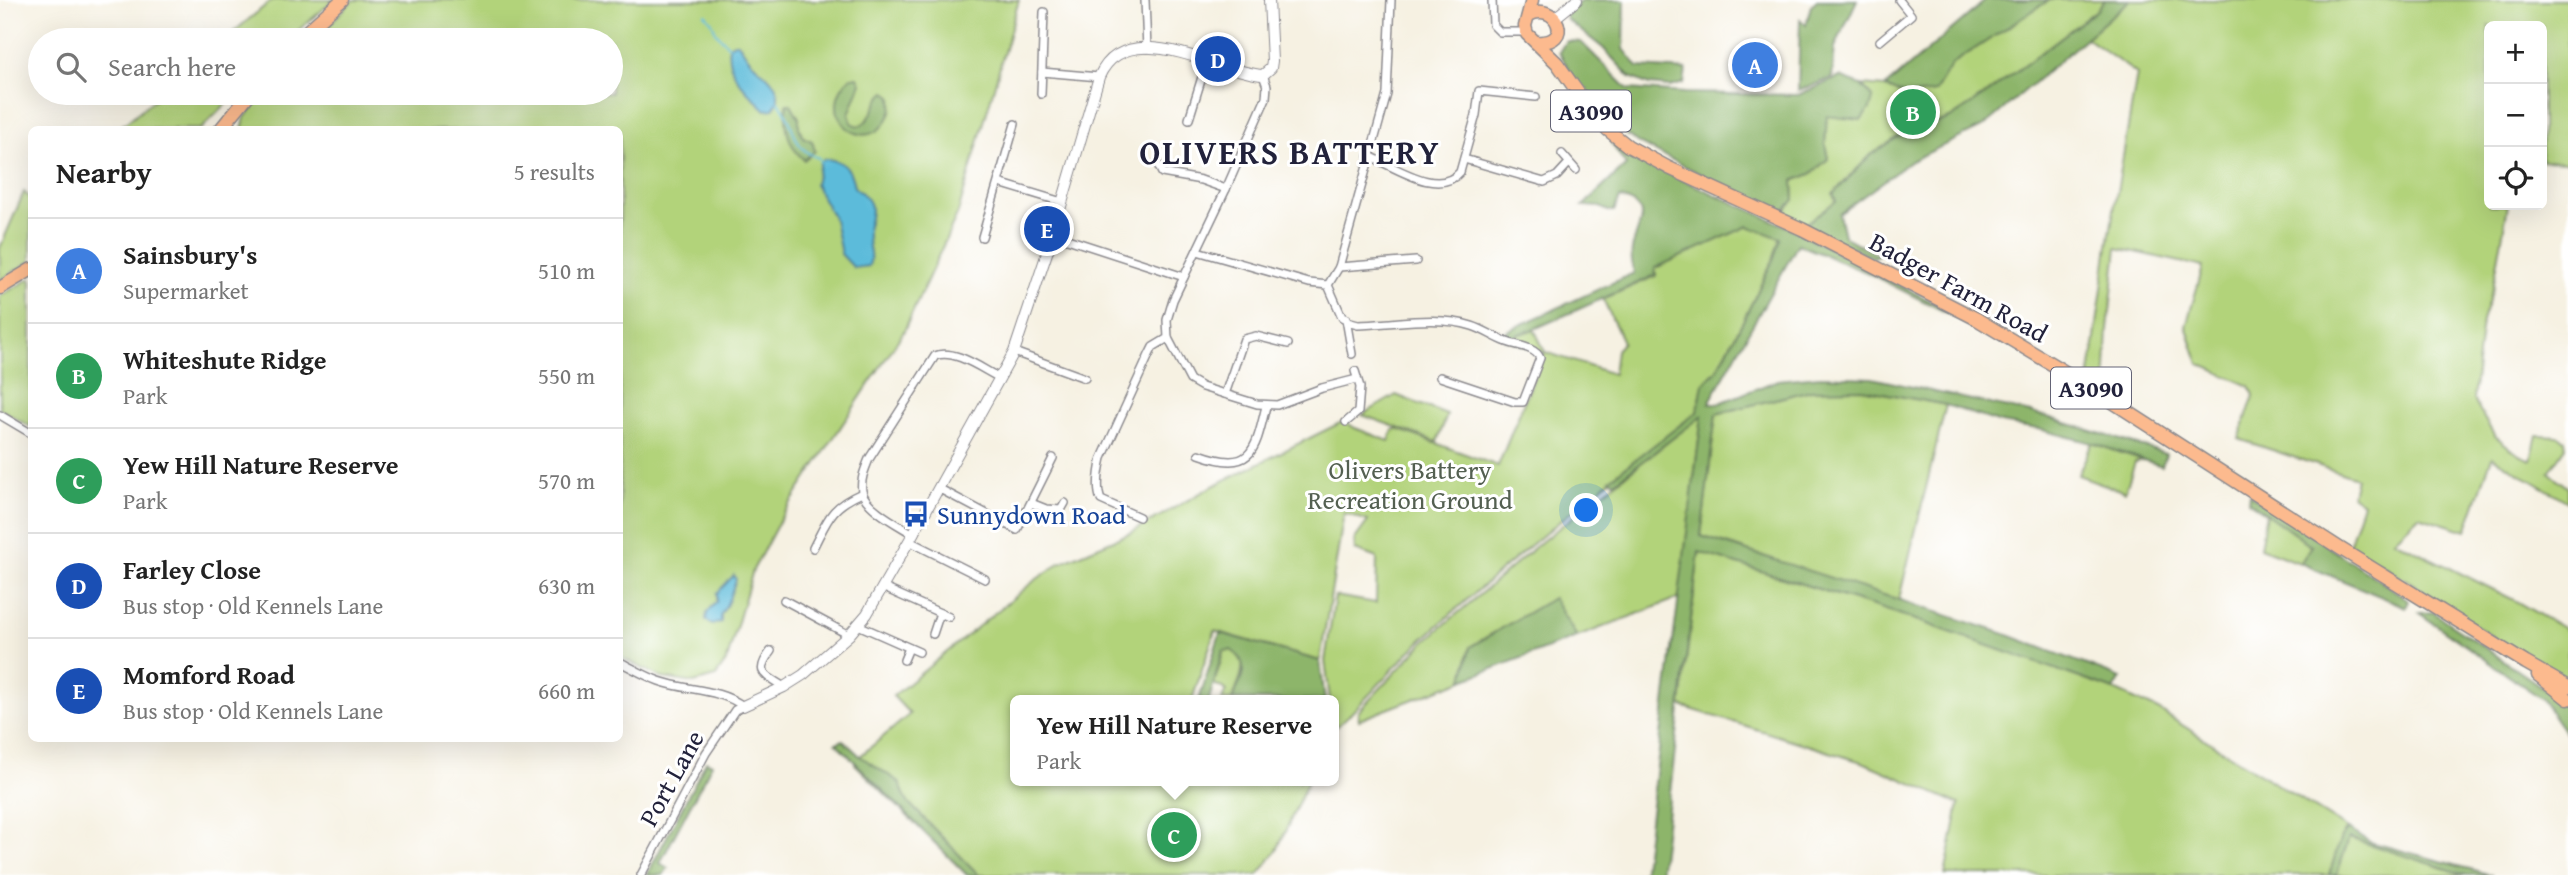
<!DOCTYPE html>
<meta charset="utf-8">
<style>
:root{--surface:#fff;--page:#f6f6f6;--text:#222;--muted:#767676;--line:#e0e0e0;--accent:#1a73e8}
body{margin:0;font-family:"Gentium Book Plus",serif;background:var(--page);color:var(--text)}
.controls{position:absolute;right:21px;top:21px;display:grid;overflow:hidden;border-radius:10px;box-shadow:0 7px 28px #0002}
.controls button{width:63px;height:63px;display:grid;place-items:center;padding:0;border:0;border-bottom:2px solid var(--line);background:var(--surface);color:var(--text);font:35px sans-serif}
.you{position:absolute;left:1587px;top:511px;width:24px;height:24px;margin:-18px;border:5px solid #fff;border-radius:50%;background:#1a73e8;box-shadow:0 0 0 10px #1a73e833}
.badge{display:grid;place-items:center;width:46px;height:46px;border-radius:50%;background:var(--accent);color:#fff;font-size:23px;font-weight:700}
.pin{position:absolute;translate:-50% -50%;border:4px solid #fff;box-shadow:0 2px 7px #0006}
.popup{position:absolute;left:1010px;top:695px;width:329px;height:91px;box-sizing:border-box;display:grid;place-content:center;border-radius:10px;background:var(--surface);filter:drop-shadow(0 2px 5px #0005);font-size:23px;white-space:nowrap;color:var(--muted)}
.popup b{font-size:26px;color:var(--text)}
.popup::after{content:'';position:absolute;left:50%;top:100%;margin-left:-14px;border:14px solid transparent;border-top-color:var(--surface)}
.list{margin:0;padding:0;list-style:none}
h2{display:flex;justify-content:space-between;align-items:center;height:91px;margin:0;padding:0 28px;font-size:30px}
h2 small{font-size:23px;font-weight:400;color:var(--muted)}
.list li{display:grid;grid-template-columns:46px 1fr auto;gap:21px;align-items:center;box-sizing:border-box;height:105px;padding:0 28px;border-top:2px solid var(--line)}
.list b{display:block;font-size:26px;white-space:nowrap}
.list p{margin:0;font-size:23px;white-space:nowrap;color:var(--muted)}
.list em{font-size:23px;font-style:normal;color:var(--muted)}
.icon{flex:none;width:38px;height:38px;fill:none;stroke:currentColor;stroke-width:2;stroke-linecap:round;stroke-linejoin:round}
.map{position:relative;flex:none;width:2568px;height:875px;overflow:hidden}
.search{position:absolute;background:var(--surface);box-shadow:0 7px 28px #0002;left:28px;top:28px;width:595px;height:77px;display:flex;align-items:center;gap:18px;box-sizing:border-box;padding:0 24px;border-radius:38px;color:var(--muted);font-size:26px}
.panel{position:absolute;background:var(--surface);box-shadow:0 7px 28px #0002;left:28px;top:126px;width:595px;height:616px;border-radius:10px}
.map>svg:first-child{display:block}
.green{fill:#b2d37a;stroke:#6a7a5a;stroke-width:2}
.forest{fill:#8db56a;stroke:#586c52;stroke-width:2}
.water{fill:#5cbbda;stroke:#3f6e8a;stroke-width:2}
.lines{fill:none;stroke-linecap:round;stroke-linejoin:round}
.stream{stroke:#5cbbda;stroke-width:2}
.minor-casing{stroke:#8c8a8e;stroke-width:10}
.tertiary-casing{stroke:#8c8a8e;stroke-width:12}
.primary-casing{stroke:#8c8a8e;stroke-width:15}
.minor{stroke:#fff;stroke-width:7}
.tertiary{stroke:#fff;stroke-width:10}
.primary{stroke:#fcba8e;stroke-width:12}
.labels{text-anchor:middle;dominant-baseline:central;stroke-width:6;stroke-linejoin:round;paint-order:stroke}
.shield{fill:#fff;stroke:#646476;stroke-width:2}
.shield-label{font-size:24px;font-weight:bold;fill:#22223b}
.street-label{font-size:26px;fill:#22223b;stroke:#fff}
.park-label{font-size:26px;fill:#546051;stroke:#fff}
.transit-label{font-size:26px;fill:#164399;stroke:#fff;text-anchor:start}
.district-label{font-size:33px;font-weight:bold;letter-spacing:2px;fill:#22223b;stroke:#fff}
</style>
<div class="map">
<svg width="2568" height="875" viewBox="0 0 2568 875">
<rect width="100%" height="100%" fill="#fff"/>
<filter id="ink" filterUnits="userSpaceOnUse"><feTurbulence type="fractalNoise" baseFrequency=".0143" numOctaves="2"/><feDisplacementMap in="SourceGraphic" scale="14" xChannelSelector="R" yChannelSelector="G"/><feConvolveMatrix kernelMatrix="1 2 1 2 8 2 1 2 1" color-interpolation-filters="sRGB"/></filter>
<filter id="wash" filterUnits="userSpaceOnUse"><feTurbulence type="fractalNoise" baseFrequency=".00686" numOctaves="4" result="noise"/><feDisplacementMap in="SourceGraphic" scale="28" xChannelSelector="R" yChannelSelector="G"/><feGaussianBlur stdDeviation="1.57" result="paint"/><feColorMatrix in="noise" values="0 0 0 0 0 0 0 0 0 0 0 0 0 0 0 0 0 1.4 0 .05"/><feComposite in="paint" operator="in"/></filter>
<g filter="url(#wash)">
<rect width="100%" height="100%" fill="#f6f1e2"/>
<g class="green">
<path d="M272,0H334L287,40H224Z"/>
<path d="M353,0H1019L958,213L904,331L782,516L753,570L727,660L715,677L694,683L662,678L620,657V130H242L245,117L266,93H611V40H314Z"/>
<path d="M2049,0H2105L2097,10L1985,95L1950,118L1898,137L1871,155L1833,194L1836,201L1804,225L1781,214L1794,200L1793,181L1811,174L1828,159L1825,144L1827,115L1861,120L1873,98L1861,85L1885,87L1908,96L1935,92L1952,64Z"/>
<path d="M2130,0H2568V162L2542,161V26H2489V205H2508L2493,288L2482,321L2473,399L2494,435L2519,455L2531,460L2537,435L2558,436L2565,440L2566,447L2549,472L2568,488V502L2492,457L2466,531L2419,516L2394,540L2512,599L2568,631V679L2517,653L2415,585L2349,545L2363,503L2352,495L2356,478L2239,439L2254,395L2250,386L2199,364L2186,326L2203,267L2117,248L2108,329L2105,388L2089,381L2108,245L2137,74L2086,38Z"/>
<path d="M162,93H237L201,129H118Z"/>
<path d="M24,192L31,199V261L0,280V248Z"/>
<path d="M1748,226L1781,238L1774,258L1744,319L1717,370L1704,384L1697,412C1603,485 1511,559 1423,639C1392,667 1368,700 1337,726L1333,723V700H1330L1325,661L1335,596L1376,603L1377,558L1355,550V539L1368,521L1344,513L1320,661L1215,631L1192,700H1015V781H1184L1219,790L1222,781H1308L1277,850L1258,875H967L855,764L858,758L910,714L893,696L1034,581L1060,563L1132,532L1211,487L1344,421L1355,428L1389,441L1393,430L1397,429L1498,466L1544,353L1505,339L1534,329L1545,352L1613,374L1616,350L1623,342L1603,299L1656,276L1655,268Z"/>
<path d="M31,278V427L0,409V296Z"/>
<path d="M1834,388L1862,389L1946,405L1899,599L1878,594L1701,536L1716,414L1811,390Z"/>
<path d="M1396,395L1447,415L1437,442L1362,415Z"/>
<path d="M1702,415L1679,598L1577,637L1553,598L1470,647L1463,680L1359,720L1358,712L1423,643L1541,542Z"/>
<path d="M2092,443L2143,460L2135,462L2125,492L2078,475Z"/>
<path d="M2266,513L2312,547L2300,563L2260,548Z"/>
<path d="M1699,552L1896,613L2114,690L2158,710L2348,829L2344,833L2349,837L2466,875H1945L1959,804L1865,763L1681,706Z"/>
<path d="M1224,650C1255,648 1239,684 1232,700H1222L1226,690L1214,684Z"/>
</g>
<g class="forest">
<path d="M1582,0H1625L1624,49L1638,67L1686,70L1684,83L1670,87L1649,85L1630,77L1603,48L1566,19V14Z"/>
<path d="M1817,0H1857L1835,47L1832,78L1798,91L1800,19L1806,25L1811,5Z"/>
<path d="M1986,0H2049L1952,64L1935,92L1908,96L1885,87Z"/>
<path d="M2105,0H2130L1984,126L1911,161L1839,214L1844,236L1878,255L1874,258L1804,225L1836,201L1833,194L1871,155L1898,137L1950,118L1985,95L2097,10Z"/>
<path d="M1566,41L1581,42L1628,89L1685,93L1798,95L1840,77L1861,85L1873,98L1870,109L1861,120L1827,116L1825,144L1828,159L1811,174L1793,181L1794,200L1781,214L1640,144L1612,125L1582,92L1559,52Z"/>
<path d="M851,77H858L861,83L849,114L852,123L858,126C875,120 872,102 886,92L892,96C893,107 892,113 886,122C861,157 813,112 851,77Z"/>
<path d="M787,104H791L799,118V127L803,137L812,141L815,151L804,160C787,145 784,124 787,104Z"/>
<path d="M1611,143L1652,166L1792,229L1956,314L1955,317L1868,273L1798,244L1709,403H1720L1778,380L1820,376L1872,378L2044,416L2166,454L2162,466L2092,443L2038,429L2001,423L1946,405L1862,389L1811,390L1716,414L1701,536L2008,635L2121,678L2114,690L1896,613L1699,552L1660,875H1643L1702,416L1615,482L1610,479L1697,412L1703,384L1717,370L1744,319L1774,258L1780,238L1748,226L1655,268L1656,275L1534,329L1505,339V332L1634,273C1632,263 1630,255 1633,245C1639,222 1653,207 1620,198L1614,211H1608L1600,207L1583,206L1626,165Z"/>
<path d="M2249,494L2409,600L2406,607L2300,563L2312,546L2248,501Z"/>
<path d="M1553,598L1577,637L1463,680L1470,647Z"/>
<path d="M2433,612L2554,695L2568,710V736L2542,699L2419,613Z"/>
<path d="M1220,633L1320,661L1325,700H1232C1240,681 1253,664 1231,650L1223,651L1209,700H1199Z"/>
<path d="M843,740L860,756L899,782L907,801L979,875H967L836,743Z"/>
<path d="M706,761L712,764L660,863L668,868L663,875H647Z"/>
<path d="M2348,829L2370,842L2492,875H2466L2349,838L2337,875H2329L2341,837Z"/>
</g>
<g class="water">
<path d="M734,43H738C743,49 746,56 752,62C764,74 789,89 773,109L766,110C749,94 724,71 729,46Z"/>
<path d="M825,159C844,160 851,168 854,187C883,207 866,212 868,238C868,249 873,255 869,266L854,268L841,254L834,219L815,184L820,162Z"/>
<path d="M734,575L736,580C731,591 729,605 721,614V622L712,625L706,620L707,613L717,601V593Z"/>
</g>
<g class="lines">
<g class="stream">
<path d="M705,14L712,22L716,33L729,46"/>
<path d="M778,101C797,122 788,148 819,158L820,162"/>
</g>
</g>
</g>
<g filter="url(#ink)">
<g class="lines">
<g class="minor-casing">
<g id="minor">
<path d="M1145,0L1147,49"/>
<path d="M1492,0L1493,25L1500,32H1526"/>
<path d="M1880,41L1911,15L1899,0"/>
<path d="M1042,72L1099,77"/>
<path d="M1041,94L1044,12"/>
<path d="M1189,119L1207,61"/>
<path d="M1562,154L1576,170"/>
<path d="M1369,156C1394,166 1438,198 1460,172L1476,115L1479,91L1536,97"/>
<path d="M1464,159L1544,182L1557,176L1569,163"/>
<path d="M1157,163L1162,173L1201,180L1226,189"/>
<path d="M999,183L1062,202"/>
<path d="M1052,234L1184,277"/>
<path d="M982,237L1015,124"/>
<path d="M1197,251L1309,283L1328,285"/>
<path d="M1339,267L1416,261"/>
<path d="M1346,319L1347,322L1358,325C1395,324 1437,315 1472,326C1485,330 1495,338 1507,342C1518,346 1535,347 1540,358L1523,402H1515L1440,377"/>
<path d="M1168,338L1190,380L1202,387L1257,404L1277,405L1322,388L1357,379"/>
<path d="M1014,352L1085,378"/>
<path d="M1352,354L1346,319L1342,317L1328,285L1339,267L1387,94L1391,0"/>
<path d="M1225,394L1244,339L1256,336L1288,344"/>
<path d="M0,415L32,434"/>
<path d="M1346,422L1358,412L1360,387L1355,371"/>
<path d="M1199,454C1252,473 1255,452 1266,406"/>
<path d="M938,488L1017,530L1053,458"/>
<path d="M1031,503L1046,509L1061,510"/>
<path d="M1139,517L1101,500C1096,489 1099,471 1102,458L1149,355L1153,347L1168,338L1167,320L1173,300L1226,189L1266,98L1267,86L1263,75"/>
<path d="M1061,518V510L1065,503"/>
<path d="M913,534C899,525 865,508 862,491C860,480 865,469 869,459L935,356C955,348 983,370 1000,378"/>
<path d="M909,541L985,579"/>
<path d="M813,548C828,519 830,507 862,493"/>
<path d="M882,587L949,617"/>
<path d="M784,600L849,635"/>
<path d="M858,625L919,652"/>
<path d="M933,634L940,613"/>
<path d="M771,651C754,673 764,674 784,687"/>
<path d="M904,660L909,648"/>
<path d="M620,662C632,668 645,676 659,681C687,691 718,688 743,706L735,710L706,753L641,875"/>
</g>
</g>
<g class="tertiary-casing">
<g id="tertiary">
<path d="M1556,17L1577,0"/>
<path d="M743,706L784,687L803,675L849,635L867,614L913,534L1014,352L1049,247L1099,77C1126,14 1217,72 1263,75L1271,68L1272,61L1269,0"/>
</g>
</g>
<g class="primary-casing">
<g id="primary">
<path d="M1532,0L1525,26L1527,34L1557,63L1586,104L1608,130L1628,146L1669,168L1802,229L1975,318L2080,381L2341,549L2526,663L2568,687"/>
<path d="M1529,15C1556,0 1576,45 1536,42"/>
<path d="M297,40L342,0"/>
<path d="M220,130L250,93"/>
<path d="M0,288L32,269"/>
<path d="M2538,675L2568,699"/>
</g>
</g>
<use href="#minor" class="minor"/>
<use href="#tertiary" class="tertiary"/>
<use href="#primary" class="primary"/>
</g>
</g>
<defs>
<g id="bus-bare" transform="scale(2.1)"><path d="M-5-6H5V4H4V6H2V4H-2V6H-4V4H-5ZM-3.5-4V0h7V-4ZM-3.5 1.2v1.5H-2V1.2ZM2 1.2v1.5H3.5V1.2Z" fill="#1a4fb4" stroke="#fff" stroke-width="2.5" paint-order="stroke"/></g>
</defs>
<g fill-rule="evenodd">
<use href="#bus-bare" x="916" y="514"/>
</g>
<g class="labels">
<g class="shield">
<rect x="1551" y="90.5" width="80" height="41" rx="5"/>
<rect x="2051" y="367.5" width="80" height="41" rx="5"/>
</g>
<g class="shield-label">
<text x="1591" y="111">A3090</text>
<text x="2091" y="388">A3090</text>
</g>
<g class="street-label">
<text transform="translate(1959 287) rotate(29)">Badger Farm Road</text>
<text transform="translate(671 778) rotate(-61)">Port Lane</text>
</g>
<g class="park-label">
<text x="1410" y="469">Olivers Battery<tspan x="1410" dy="30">Recreation Ground</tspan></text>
</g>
<g class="transit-label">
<text x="937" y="514">Sunnydown Road</text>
</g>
<g class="district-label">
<text x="1290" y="152">OLIVERS BATTERY</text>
</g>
</g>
</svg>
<div class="controls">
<button>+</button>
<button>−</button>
<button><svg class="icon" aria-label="locate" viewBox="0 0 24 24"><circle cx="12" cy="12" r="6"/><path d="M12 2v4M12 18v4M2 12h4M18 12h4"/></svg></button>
</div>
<div class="you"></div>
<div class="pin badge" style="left:1755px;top:65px;background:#3f7fe0">A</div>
<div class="pin badge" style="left:1913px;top:112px;background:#2e9e5b">B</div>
<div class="pin badge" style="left:1174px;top:835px;background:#2e9e5b">C</div>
<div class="popup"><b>Yew Hill Nature Reserve</b>Park</div>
<div class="pin badge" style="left:1218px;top:59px;background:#1a4fb4">D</div>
<div class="pin badge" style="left:1047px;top:229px;background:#1a4fb4">E</div>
<div class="search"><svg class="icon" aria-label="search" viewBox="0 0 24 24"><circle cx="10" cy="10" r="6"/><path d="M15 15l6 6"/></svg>Search here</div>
<section class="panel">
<h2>Nearby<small>5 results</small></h2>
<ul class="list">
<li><span class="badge" style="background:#3f7fe0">A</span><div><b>Sainsbury's</b><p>Supermarket</p></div><em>510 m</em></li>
<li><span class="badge" style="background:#2e9e5b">B</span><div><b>Whiteshute Ridge</b><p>Park</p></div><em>550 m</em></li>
<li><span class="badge" style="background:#2e9e5b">C</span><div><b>Yew Hill Nature Reserve</b><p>Park</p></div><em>570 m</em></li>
<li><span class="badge" style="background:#1a4fb4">D</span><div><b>Farley Close</b><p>Bus stop · Old Kennels Lane</p></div><em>630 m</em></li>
<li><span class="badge" style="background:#1a4fb4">E</span><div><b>Momford Road</b><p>Bus stop · Old Kennels Lane</p></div><em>660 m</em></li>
</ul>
</section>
</div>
